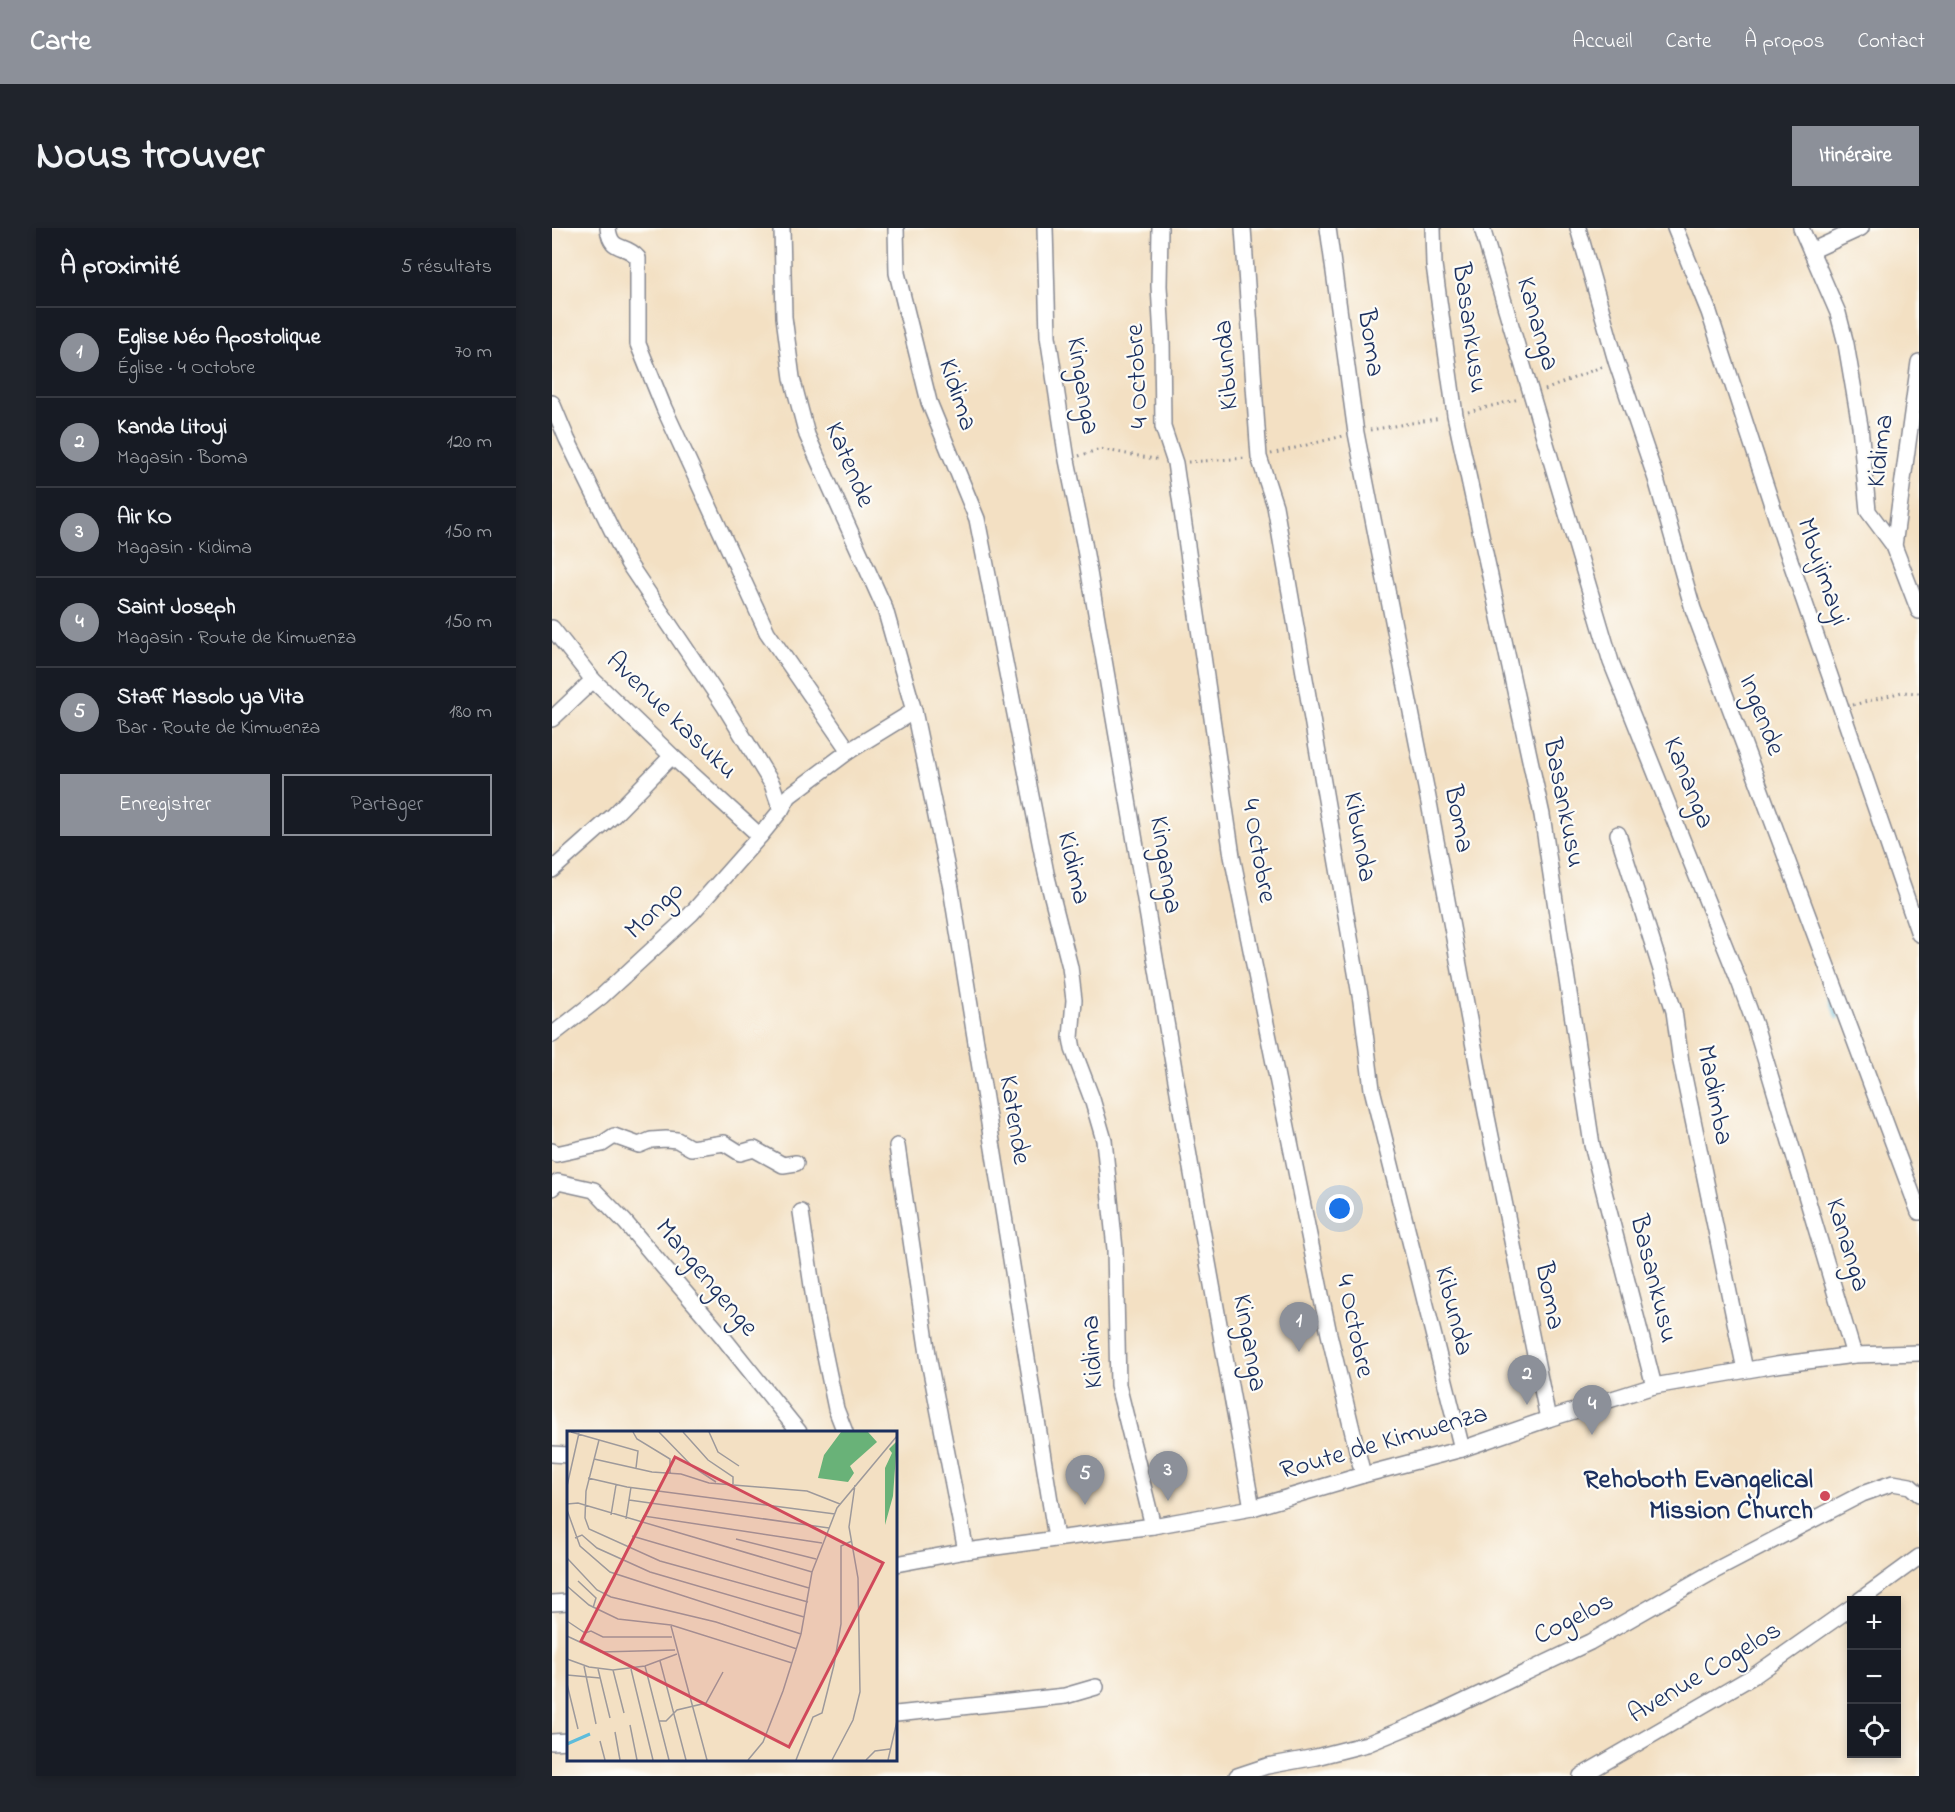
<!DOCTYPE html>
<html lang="fr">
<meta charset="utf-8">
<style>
:root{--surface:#171b24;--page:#20242c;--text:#f1f3f6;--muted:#9ea1a6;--line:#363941;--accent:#8c9099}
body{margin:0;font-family:"Indie Flower",sans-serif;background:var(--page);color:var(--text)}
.controls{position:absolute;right:18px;bottom:18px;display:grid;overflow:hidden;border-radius:0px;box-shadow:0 3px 9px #0003}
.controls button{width:54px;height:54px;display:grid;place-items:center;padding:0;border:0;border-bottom:2px solid var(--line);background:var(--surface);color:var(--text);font:30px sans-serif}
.you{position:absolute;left:788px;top:981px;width:21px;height:21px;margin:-15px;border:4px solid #fff;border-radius:50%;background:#1a73e8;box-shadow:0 0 0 9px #1a73e833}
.badge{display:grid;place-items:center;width:39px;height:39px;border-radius:50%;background:var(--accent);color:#fff;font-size:20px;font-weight:700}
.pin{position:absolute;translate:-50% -50px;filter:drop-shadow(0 2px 3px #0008)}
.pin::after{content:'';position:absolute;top:32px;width:21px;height:18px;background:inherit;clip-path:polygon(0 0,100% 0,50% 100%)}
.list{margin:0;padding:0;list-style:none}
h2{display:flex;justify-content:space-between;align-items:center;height:78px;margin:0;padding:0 24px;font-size:26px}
h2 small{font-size:20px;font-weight:400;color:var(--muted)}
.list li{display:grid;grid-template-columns:39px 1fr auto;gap:18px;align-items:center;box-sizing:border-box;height:90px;padding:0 24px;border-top:2px solid var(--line)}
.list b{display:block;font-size:22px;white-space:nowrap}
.list p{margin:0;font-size:20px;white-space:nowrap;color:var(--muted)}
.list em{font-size:20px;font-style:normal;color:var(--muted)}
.actions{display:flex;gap:12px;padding:18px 24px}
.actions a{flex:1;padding:14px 0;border:2px solid var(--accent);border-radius:0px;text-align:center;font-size:21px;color:var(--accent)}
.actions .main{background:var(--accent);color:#fff}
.icon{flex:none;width:33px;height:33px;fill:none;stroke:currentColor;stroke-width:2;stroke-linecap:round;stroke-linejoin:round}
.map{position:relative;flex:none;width:1367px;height:1548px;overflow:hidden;border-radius:0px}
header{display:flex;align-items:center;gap:36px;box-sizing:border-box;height:84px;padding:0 30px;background:var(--accent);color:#fff}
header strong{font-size:28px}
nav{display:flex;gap:33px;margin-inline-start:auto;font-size:21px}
.intro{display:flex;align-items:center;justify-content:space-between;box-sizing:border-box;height:144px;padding:0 36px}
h1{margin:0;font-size:42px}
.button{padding:15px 27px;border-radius:0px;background:var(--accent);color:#fff;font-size:21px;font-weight:700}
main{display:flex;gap:36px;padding:0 36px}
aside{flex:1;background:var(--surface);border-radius:0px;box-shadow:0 3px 9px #0003}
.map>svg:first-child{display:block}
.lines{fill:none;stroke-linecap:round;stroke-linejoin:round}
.stream{stroke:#5dbcdb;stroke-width:4.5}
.minor-casing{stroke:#878890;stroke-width:18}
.path{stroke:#878890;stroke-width:3;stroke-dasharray:1.5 4.5;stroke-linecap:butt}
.minor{stroke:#fff;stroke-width:15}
.poi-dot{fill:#d1495b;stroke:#fdfcf7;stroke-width:2}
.labels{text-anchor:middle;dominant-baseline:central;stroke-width:4.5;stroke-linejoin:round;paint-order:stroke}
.street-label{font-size:27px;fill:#1b2f5e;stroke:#fdfcf7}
.poi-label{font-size:27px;font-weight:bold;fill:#1b2f5e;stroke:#fdfcf7;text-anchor:end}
.inset-river{fill:none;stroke:#5dbcdb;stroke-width:3}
.inset-road{fill:none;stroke:#9d999b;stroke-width:1.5}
.view{fill:#d1495b;fill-opacity:0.15;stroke:#d1495b;stroke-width:3}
.inset-edge{fill:none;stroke:#1b2f5e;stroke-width:3}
</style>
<header>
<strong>Carte</strong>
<nav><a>Accueil</a><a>Carte</a><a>À propos</a><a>Contact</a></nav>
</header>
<div class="intro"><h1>Nous trouver</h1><a class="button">Itinéraire</a></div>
<main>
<aside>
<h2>À proximité<small>5 résultats</small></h2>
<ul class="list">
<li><span class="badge">1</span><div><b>Eglise Néo Apostolique</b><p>Église · 4 Octobre</p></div><em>70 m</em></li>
<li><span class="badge">2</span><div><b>Kanda Litoyi</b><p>Magasin · Boma</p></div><em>120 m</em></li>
<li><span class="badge">3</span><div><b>Air KO</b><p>Magasin · Kidima</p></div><em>150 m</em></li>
<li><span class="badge">4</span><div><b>Saint Joseph</b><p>Magasin · Route de Kimwenza</p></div><em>150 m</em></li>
<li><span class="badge">5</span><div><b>Staff Masolo ya Vita</b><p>Bar · Route de Kimwenza</p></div><em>180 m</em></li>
</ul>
<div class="actions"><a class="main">Enregistrer</a><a>Partager</a></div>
</aside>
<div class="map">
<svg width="1367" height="1548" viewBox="0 0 1367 1548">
<rect width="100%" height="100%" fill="#fdfcf7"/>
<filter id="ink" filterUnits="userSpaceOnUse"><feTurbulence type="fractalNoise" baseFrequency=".0167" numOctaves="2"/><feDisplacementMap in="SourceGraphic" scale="12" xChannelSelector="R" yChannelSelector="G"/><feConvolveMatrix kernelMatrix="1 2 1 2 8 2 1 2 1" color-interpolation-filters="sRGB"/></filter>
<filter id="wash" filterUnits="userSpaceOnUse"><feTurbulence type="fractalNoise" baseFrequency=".008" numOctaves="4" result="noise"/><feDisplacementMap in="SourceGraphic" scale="24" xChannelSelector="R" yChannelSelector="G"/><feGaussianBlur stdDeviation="1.35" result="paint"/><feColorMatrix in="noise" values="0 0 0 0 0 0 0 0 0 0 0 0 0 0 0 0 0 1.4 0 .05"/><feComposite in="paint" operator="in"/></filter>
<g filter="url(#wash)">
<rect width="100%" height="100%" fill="#f3e0c3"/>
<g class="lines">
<path class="stream" d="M1279,769L1285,789"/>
</g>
</g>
<g filter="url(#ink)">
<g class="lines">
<g class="minor-casing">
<g id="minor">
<path d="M56,0C59,26 73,14 86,30V116L112,180L215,404L297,523"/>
<path d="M230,0L232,89L240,150L255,207L333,381L362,483L399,660L504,1310"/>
<path d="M344,0L345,45L377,174L425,291L494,645L518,739L522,772L519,810L521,821L540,871L552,912L563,1021L566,1157L601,1298"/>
<path d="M493,0L496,108L515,232L532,315L639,940L700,1280"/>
<path d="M608,0L607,58L610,110L611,199L623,235L680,628L777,1106L811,1247"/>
<path d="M691,0L707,229L723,278L809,773L820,861L910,1221"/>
<path d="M776,0L804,205L878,580L934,884L996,1191"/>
<path d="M881,0L882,37L903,187L990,587L1040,917L1102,1158"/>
<path d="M930,0L1059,434L1188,756L1203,797L1302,1127"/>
<path d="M1026,0L1064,133L1104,251L1141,381L1367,984"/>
<path d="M1123,0L1157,84L1238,332L1367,706"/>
<path d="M1249,0L1286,85L1294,116L1308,198L1316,283L1342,318L1367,383"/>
<path d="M1259,23L1309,0"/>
<path d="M0,175L15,211L76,335L173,479L220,556L229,582"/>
<path d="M1342,318L1367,134"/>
<path d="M0,400L41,452L120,528L208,608"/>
<path d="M0,491L41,452"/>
<path d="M1066,606L1122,783L1129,834L1193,1142"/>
<path d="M0,642L62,587L120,528"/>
<path d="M0,807L50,768L139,686L208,608L229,582L237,568L297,523L362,483"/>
<path d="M345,918L377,1133L414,1323"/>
<path d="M0,923L4,926L50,916L62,908L87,917L99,912L114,911L125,912L139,920L172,915L188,925L202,921L231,937L244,935"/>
<path d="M0,960L6,954L42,962L73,994L170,1108L247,1204"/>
<path d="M249,984L264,1085L284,1181L293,1204"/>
<path d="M0,1226L16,1227"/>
<path d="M344,1336L414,1323L601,1298L700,1280L811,1247L910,1221L996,1191L1102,1158L1224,1137L1302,1127L1367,1125"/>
<path d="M1308,1372L1367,1329"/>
<path d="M0,1375L16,1374"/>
<path d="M344,1486L513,1468L544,1459"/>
<path d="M0,1514L16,1513"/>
<path d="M685,1548L715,1538L764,1529L815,1516L880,1489L1038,1414L1164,1342L1310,1266L1341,1255L1358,1258L1367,1266"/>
<path d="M1029,1548L1203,1447L1300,1379"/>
</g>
</g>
<g class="path">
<path d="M993,162L1051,138"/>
<path d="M916,184L967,171"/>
<path d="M818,202L889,190"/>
<path d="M719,226L791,208"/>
<path d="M527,228L548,221L608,232"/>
<path d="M636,234L695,230"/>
<path d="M1301,477L1350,464L1367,465"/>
</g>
<use href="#minor" class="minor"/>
</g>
</g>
<circle class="poi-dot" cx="1273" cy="1268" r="6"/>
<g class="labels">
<g class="street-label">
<text transform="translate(985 96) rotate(74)">Kananga</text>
<text transform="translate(917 100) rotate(82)">Basankusu</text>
<text transform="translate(818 115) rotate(82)">Boma</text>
<text transform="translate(675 137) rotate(-94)">Kibunda</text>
<text transform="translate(586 148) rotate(-93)">4 Octobre</text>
<text transform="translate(530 158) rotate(81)">Kinganga</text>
<text transform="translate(405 167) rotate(72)">Kidima</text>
<text transform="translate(1329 223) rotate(-83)">Kidima</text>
<text transform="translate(297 237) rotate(67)">Katende</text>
<text transform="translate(1270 344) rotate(71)">Mbujimayi</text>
<text transform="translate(1209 487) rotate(69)">Ingende</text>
<text transform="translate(119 488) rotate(44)">Avenue kasuku</text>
<text transform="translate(1136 555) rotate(68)">Kananga</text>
<text transform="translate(1011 575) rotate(79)">Basankusu</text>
<text transform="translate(906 591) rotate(79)">Boma</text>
<text transform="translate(807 609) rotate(80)">Kibunda</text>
<text transform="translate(706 623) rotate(80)">4 Octobre</text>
<text transform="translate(613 637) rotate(81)">Kinganga</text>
<text transform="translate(521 640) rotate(77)">Kidima</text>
<text transform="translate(103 683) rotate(-44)">Mongo</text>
<text transform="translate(1162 867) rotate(79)">Madimba</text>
<text transform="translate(462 892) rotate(81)">Katende</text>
<text transform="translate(1295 1017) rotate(73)">Kananga</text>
<text transform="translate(154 1050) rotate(50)">Mangengenge</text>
<text transform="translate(1101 1051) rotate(76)">Basankusu</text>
<text transform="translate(997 1068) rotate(79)">Boma</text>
<text transform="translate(901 1083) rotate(76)">Kibunda</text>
<text transform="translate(802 1098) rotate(78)">4 Octobre</text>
<text transform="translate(697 1115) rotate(80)">Kinganga</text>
<text transform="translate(541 1124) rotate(-93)">Kidima</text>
<text transform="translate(832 1215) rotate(-16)">Route de Kimwenza</text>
<text transform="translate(1022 1391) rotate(-27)">Cogelos</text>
<text transform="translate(1153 1445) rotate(-31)">Avenue Cogelos</text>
</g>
<g class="poi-label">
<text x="1261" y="1252">Rehoboth Evangelical<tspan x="1261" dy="31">Mission Church</tspan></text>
</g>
</g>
<g transform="translate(15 1203)">
<rect width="330" height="330" fill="#f3e0c3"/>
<path d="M274,1H301L310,11L283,35L287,42L281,51L251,47L257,24ZM330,10L326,65L318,94V37L325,22L322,18Z" fill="#69b278"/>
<path class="inset-river" d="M0,313L23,303"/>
<path class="inset-road" d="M4,1L71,20L69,37M66,1L70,8L103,28V42M92,1L126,36L149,51M116,1L141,29L166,46V53M142,1L151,21L172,35M32,9L19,60L18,87L22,98L93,130L241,171M27,28L85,41L114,43L142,52L240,60L273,73M21,47L60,56L268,83M0,55L12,2M62,69L262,97M0,73L11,72L245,141M0,79L13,115L43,141L234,203M44,84L49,54M59,88L64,56M74,91L77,85L255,112M65,105L242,157M8,107L15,104L30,117L83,141L237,186M169,108L249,128M0,127L30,159L44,166L149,191L230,218M11,150L29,167L26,177M0,155L22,174L51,188L104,194L225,232M0,190L18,202L24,200L36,206H105M104,195L140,329M0,205L34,221L108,219M0,228L22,236L46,239L78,235L110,223M93,230L119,329M17,235L29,293M78,235L102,329M31,238L43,287M64,238L86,329M46,239L57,282M0,244L33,247M0,253L11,298M92,290H99L110,279L139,272L156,241M63,294L70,329M48,301L53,329M33,310L38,329M181,329L196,311L216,260L234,203L245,141L270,77L330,5M229,329L246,286L255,282L267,234L274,193V115L285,110M265,329L286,289L293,261L291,147L282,96L288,54M299,329L308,320L323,318M321,329L330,290"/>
<path class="view" d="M108,26L316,132L222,316L14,210Z"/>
<rect width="330" height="330" class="inset-edge"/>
</g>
</svg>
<div class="controls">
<button>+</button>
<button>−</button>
<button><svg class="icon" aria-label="locate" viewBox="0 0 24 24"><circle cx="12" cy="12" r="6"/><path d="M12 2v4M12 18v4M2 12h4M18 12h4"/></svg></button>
</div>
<div class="you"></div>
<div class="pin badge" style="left:747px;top:1124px">1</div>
<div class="pin badge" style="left:975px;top:1177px">2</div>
<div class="pin badge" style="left:616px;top:1273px">3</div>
<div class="pin badge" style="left:1040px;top:1207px">4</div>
<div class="pin badge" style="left:533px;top:1277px">5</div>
</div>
</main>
